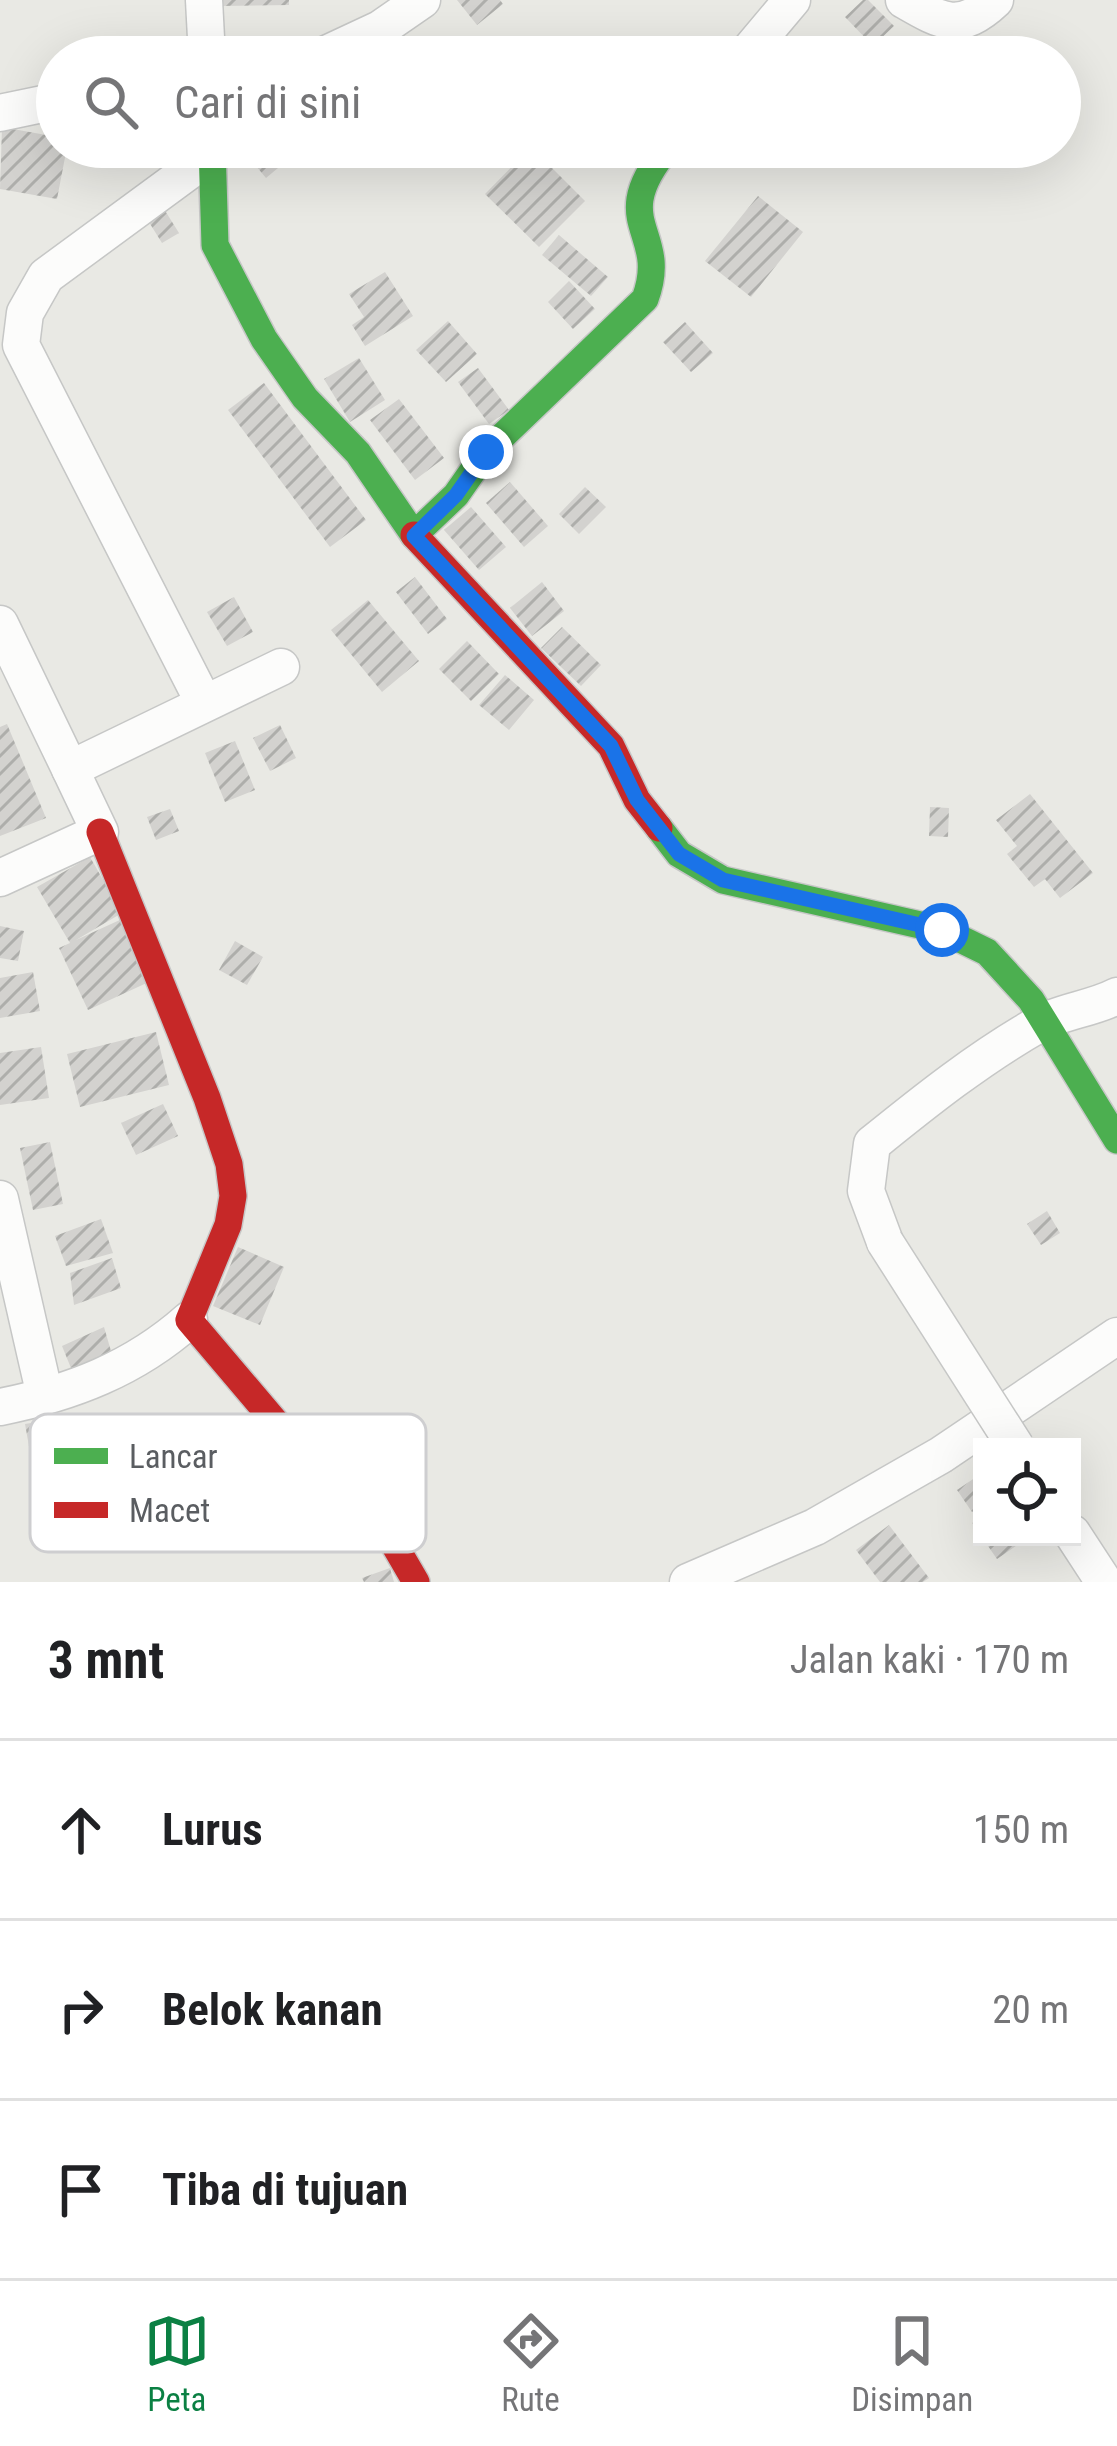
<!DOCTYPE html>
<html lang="id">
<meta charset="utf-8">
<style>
:root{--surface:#fff;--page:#f2f2f2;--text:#202124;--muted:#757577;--line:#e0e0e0;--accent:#0b8043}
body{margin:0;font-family:"Roboto Condensed",sans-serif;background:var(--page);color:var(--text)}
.controls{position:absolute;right:36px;bottom:36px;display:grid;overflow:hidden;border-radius:0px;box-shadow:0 12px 48px #0002}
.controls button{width:108px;height:108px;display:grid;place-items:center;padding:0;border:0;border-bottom:3px solid var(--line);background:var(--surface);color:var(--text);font:60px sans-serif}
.stop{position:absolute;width:36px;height:36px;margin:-27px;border:9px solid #1a73e8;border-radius:50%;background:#fff}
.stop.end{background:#1a73e8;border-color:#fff;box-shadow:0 3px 12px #0008}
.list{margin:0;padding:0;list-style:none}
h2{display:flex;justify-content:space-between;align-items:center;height:156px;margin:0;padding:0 48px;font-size:51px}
h2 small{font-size:39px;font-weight:400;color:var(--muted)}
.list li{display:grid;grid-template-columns:78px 1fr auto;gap:36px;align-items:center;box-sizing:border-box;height:180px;padding:0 48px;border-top:3px solid var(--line)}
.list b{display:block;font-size:45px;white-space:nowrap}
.list em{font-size:39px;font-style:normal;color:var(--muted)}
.icon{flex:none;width:66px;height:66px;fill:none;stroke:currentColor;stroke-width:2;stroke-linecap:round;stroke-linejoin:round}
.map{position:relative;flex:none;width:1117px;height:1582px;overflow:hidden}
.search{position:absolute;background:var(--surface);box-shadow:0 12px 48px #0002;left:36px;right:36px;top:36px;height:132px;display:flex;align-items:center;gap:30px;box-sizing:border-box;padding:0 42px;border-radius:66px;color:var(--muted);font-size:45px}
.sheet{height:696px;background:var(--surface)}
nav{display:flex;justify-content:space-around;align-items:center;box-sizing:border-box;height:168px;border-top:3px solid var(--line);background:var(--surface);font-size:33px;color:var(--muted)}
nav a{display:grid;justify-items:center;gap:6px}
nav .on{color:var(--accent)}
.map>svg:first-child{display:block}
.building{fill:url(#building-hatch)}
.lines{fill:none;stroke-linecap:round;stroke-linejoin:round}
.street-casing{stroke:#c6c7c6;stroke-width:39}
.fast-casing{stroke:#c7c7c7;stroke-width:30}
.jam-casing{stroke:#c7c7c7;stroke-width:30}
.street{stroke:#fcfcfb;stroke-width:36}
.fast{stroke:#4caf50;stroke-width:27}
.jam{stroke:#c62828;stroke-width:27}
.street-bridge-casing{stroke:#c6c7c6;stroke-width:39;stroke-linecap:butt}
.street-bridge{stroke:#fcfcfb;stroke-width:36}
.route{stroke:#1a73e8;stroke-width:15}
.key{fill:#fff;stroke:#ceced0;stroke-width:3}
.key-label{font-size:33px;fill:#5a5d61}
</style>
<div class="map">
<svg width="1117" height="1582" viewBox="0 0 1117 1582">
<defs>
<pattern id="building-hatch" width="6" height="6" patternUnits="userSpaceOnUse" patternTransform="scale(3)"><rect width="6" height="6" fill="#d3d2cf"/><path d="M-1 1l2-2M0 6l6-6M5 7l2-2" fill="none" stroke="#aeaeab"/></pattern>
</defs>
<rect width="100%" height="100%" fill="#e9e9e4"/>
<g class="building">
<path d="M218,0H289V5L218,6Z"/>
<path d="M457,0H500L503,4L477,25Z"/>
<path d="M863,0H868L894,26L873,46L845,17Z"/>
<path d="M690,37L711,57H670Z"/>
<path d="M2,127L57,137V147H67L57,199L0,189Z"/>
<path d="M255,147H281L290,158L266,178L246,154Z"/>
<path d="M377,147H408L410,150L391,165Z"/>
<path d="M531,147L585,201L539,247L485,194Z"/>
<path d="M758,196L803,232L751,297L705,261Z"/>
<path d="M164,209L179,233L162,243L147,219Z"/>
<path d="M559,235L608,277L591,296L542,255Z"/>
<path d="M385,272L413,316L365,346L352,325L364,317L349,294Z"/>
<path d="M569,281L595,309L573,329L548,302Z"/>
<path d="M448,321L477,354L446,382L416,350Z"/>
<path d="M685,322L713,353L691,372L663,342Z"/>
<path d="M359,358L385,400L350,422L324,379Z"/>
<path d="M478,368L509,410L489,424L458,382Z"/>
<path d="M264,383L366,520L330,547L228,410Z"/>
<path d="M399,399L444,458L415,480L370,420Z"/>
<path d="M510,482L548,526L524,547L486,503Z"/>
<path d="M585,487L606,507L579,534L559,514Z"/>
<path d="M471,507L506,547L479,570L444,530Z"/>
<path d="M415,577L447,619L428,634L396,592Z"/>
<path d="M542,582L564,611L532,636L510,608Z"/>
<path d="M234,597L253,632L227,646L207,612Z"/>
<path d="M368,600L419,661L382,692L331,630Z"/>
<path d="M562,627L601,665L581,686L541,648Z"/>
<path d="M467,641L499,674L471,701L439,669Z"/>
<path d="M505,675L534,700L509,730L479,705Z"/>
<path d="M7,724L46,818L0,836V727Z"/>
<path d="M280,725L296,758L270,771L253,738Z"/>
<path d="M235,741L255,790L225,802L205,753Z"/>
<path d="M1030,794L1093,873L1060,898L1045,879L1034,887L1007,854L1017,846L996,820Z"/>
<path d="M930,807L949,808L948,837L929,836Z"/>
<path d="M170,809L179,831L156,840L147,817Z"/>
<path d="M90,857L122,913L76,940L122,919L151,981L88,1010L59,948L70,943L37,887Z"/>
<path d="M0,926L24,931L18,961L0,958Z"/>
<path d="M235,941L263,957L247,985L219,970Z"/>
<path d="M33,972L40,1011L0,1018V978Z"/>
<path d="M156,1032L169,1085L80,1107L67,1054Z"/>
<path d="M41,1047L49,1098L0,1105V1053Z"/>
<path d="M163,1104L178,1136L136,1155L121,1123Z"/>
<path d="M50,1142L63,1204L33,1210L20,1148Z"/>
<path d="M1047,1211L1060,1233L1041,1245L1027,1224Z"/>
<path d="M101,1219L113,1253L66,1266L55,1236Z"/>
<path d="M238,1247L284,1267L260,1325L213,1306Z"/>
<path d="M112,1258L121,1288L74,1305L70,1273Z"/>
<path d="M104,1327L113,1358L75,1378L62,1346Z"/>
<path d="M73,1416L81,1470L35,1480L25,1424Z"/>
<path d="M982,1473V1505L972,1512L957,1490Z"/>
<path d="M982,1516V1537H1029L997,1559L972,1523Z"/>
<path d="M889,1525L929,1578L923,1582H880L856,1550Z"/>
<path d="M390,1568L394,1582H364L362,1578Z"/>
</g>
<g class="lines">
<g class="street-casing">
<g id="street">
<path d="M204,0L207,57"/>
<path d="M904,0C942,22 960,33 995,0"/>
<path d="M320,57L380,29L422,0"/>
<path d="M744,57L792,0"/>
<path d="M0,113L57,101"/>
<path d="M0,624L70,769"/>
<path d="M204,703L21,345L25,313L46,276L212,154"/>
<path d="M0,878L100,832L70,769L281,667"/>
<path d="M0,1199L45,1396"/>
<path d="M885,1242L866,1191L872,1144C925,1101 979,1058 1039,1024C1062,1011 1092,1009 1117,996"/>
<path d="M0,1407C71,1393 134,1369 189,1320"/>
<path d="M1072,1533L1104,1582"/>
<path d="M688,1582L815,1527L941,1455L1117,1336"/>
</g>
</g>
<g class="fast-casing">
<g id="fast">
<path d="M212,147L215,245L264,339L305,398L358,453L414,535L456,495L486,452L645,299C671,229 604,225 668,147"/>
<path d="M659,828L679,854L723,880L942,930L987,952L1031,1000L1117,1140"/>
</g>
</g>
<g class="jam-casing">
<g id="jam">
<path d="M414,535L611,746L637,800L659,828"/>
<path d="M100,832L207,1098L229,1164L233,1196L228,1225L189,1320L278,1425L377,1515L416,1582"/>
</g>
</g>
<use href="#street" class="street"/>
<use href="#fast" class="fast"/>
<use href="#jam" class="jam"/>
<g class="street-bridge-casing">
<path id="street-bridge" d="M885,1242L1016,1447"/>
</g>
<use href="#street-bridge" class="street-bridge"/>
</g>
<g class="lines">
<path class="route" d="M486,452L456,495L414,536L611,746L637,800L679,854L723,880L942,930"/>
</g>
<rect x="30" y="1414" width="396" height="138" rx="18" class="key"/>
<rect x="54" y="1448" width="54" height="16" fill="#4caf50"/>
<rect x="54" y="1502" width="54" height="16" fill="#c62828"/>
<g class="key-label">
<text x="129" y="1468">Lancar</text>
<text x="129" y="1522">Macet</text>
</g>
</svg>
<div class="controls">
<button><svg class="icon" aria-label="locate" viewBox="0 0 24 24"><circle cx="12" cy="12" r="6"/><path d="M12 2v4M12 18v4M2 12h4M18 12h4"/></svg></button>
</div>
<div class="stop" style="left:942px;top:930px"></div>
<div class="stop end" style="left:486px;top:452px"></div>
<div class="search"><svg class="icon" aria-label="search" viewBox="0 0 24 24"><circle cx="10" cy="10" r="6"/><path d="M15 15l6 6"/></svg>Cari di sini</div>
</div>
<section class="sheet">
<h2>3 mnt<small>Jalan kaki · 170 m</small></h2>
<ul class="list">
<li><svg class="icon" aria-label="ahead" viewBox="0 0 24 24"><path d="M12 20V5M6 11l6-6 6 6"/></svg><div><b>Lurus</b></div><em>150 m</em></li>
<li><svg class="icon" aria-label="right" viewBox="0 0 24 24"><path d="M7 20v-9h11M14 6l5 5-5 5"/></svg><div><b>Belok kanan</b></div><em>20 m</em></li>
<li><svg class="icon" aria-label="arrive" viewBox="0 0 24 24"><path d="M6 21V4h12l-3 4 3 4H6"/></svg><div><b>Tiba di tujuan</b></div></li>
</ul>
</section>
<nav>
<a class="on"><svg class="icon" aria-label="map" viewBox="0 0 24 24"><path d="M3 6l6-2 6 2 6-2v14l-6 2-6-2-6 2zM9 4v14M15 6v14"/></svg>Peta</a>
<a><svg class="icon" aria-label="directions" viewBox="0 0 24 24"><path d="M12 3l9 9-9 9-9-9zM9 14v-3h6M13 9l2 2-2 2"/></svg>Rute</a>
<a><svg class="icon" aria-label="saved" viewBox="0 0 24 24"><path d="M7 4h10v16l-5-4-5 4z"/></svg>Disimpan</a>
</nav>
